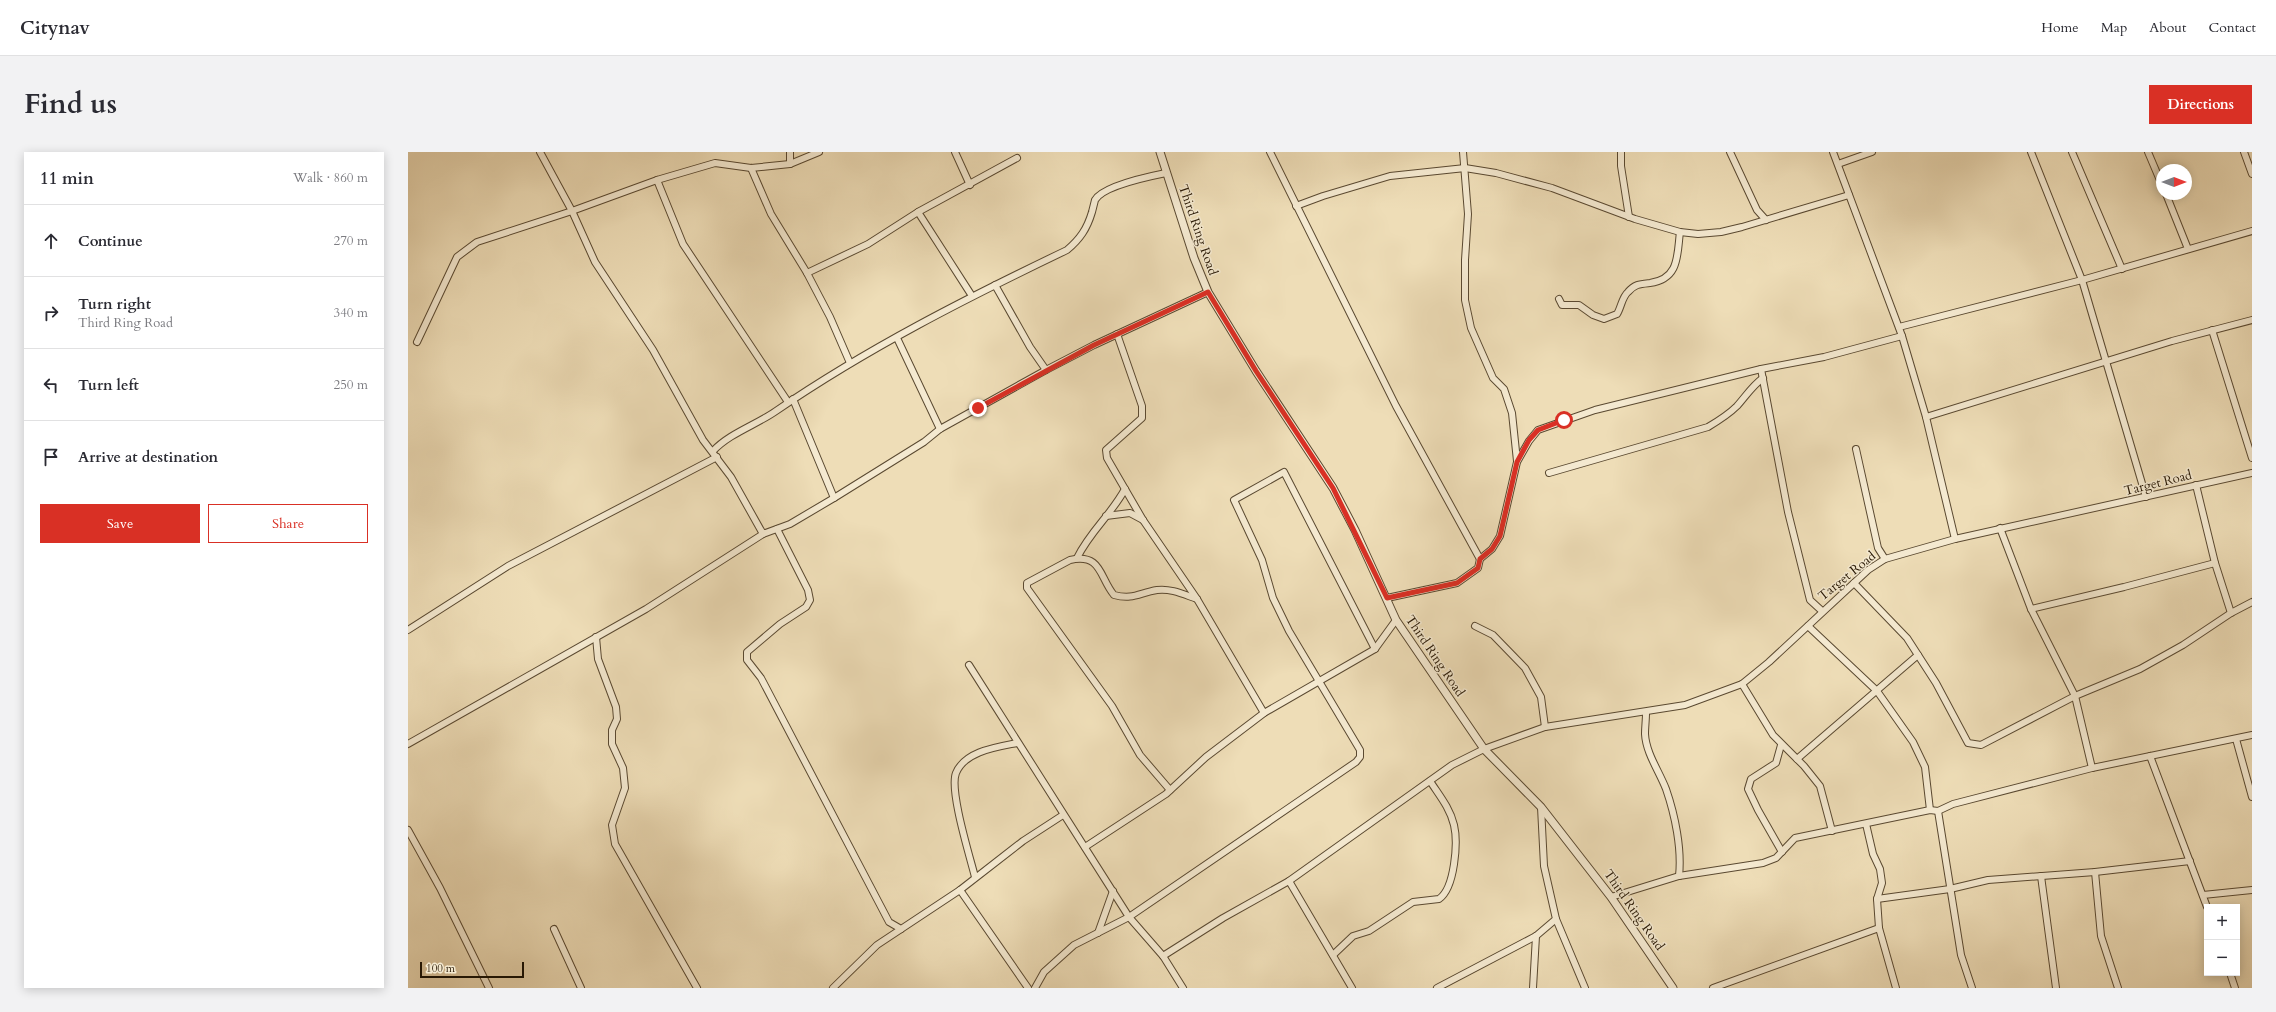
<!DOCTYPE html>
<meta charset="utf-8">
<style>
:root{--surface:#fff;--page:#f2f2f3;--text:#2b2b33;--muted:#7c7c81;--line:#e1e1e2;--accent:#d93025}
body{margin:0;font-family:Cardo,serif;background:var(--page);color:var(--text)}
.controls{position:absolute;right:12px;bottom:12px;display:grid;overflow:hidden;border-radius:0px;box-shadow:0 2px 10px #0003}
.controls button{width:36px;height:36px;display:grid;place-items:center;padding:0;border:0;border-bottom:1px solid var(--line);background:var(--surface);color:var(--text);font:20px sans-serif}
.compass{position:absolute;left:1748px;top:12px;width:36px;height:36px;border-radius:50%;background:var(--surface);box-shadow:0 2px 10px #0003;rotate:90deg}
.scale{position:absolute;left:12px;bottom:10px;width:104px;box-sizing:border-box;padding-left:4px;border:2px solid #281804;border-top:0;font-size:11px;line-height:14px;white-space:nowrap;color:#281804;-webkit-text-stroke:3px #f4e9d0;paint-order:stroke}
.stop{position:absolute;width:12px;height:12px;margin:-9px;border:3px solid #d93025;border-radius:50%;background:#fff}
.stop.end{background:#d93025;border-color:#fff;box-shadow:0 1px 4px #0008}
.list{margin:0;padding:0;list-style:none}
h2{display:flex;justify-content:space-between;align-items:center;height:52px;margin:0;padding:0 16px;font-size:17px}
h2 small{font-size:13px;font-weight:400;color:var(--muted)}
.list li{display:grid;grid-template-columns:26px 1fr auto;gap:12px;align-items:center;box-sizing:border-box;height:72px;padding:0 16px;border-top:1px solid var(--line)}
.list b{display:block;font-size:15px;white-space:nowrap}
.list p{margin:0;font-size:13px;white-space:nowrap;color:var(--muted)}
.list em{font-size:13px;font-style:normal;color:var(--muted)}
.actions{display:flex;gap:8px;padding:12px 16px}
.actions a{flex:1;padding:9px 0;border:1px solid var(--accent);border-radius:0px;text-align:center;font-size:14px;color:var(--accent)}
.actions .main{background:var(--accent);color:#fff}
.icon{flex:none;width:22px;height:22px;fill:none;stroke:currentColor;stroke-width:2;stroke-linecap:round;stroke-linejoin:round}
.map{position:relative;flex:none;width:1844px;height:836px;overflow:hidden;border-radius:0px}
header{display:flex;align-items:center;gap:24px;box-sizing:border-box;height:56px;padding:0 20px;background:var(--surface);border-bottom:1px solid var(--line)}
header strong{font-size:19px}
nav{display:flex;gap:22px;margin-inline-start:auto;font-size:14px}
.intro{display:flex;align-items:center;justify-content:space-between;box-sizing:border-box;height:96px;padding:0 24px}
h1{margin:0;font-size:28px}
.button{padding:10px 18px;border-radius:0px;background:var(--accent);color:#fff;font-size:14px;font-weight:700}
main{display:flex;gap:24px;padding:0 24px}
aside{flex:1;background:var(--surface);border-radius:0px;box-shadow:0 2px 10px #0003}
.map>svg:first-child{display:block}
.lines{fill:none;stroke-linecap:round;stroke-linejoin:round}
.minor-casing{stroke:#5a4931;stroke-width:8}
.tertiary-casing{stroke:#5a4931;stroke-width:9}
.minor{stroke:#f4e9d0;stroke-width:6}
.tertiary{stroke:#f4e9d0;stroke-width:7}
.route{stroke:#d93025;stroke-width:5}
.labels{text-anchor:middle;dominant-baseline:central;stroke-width:3;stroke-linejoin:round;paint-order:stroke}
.street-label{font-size:13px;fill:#281804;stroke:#f4e9d0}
</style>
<header>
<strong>Citynav</strong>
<nav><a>Home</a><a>Map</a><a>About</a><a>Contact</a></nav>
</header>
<div class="intro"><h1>Find us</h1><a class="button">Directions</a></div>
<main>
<aside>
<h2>11 min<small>Walk · 860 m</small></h2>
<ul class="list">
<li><svg class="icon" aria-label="ahead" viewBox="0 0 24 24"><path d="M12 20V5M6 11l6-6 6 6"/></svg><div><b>Continue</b></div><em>270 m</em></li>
<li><svg class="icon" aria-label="right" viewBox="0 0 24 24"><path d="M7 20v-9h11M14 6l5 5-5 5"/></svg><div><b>Turn right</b><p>Third Ring Road</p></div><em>340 m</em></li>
<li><svg class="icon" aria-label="left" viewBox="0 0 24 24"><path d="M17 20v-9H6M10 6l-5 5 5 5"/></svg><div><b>Turn left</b></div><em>250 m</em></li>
<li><svg class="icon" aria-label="arrive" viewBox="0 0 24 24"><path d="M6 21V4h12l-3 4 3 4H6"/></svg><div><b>Arrive at destination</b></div></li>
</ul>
<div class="actions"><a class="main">Save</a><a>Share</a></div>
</aside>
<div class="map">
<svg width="1844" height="836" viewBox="0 0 1844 836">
<rect width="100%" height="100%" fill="#eeddb7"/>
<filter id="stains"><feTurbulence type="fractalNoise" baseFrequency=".005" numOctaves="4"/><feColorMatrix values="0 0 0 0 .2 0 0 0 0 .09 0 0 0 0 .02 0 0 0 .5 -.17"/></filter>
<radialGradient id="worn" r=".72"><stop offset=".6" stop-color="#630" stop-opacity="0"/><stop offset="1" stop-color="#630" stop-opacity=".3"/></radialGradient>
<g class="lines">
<g class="minor-casing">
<g id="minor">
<path d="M132,0L164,59L187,110L245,198L295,288L323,325L355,382L382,372L426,346L516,290L532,277L638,218L686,193L800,140"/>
<path d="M547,0L562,33"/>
<path d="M862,0L988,254L1072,407"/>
<path d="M1055,0L1060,62L1057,108V148L1063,176L1085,226L1096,237L1104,261L1109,309"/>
<path d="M1213,0V14L1221,65"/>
<path d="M1322,0L1349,58L1358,68"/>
<path d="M1425,0L1494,184L1518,265L1547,387"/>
<path d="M1623,0L1674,128L1738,345"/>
<path d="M1664,0L1714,117"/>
<path d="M1740,0L1754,33"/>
<path d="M1836,0L1844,22"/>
<path d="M382,12V0"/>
<path d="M1430,12L1464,0"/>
<path d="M343,16L363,62L399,121L422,165L442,211"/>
<path d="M249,28L275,92L380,250"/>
<path d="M1758,42L1780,97"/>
<path d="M888,54L915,44L982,24L1057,16L1088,21L1144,36L1227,67L1272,80L1290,82L1313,80L1334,75L1441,43"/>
<path d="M510,60L564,144"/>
<path d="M399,121L460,92L510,60L609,6"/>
<path d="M587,133L622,195L638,218"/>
<path d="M1151,147L1154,153H1171L1185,163L1196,167L1209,162C1213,156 1214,145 1220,140C1227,132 1232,132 1242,131C1272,127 1269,102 1272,80"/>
<path d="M1491,175L1674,128L1844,79"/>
<path d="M1804,178L1844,306"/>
<path d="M709,182L734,254V266L698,298L699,306L735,368L789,447L856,561"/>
<path d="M489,186L532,277"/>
<path d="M9,190L49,105L69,90L164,59L249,28L307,11L343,16L382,12L411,0"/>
<path d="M1353,217L1380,360L1402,448L1414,459"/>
<path d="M385,247L426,346"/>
<path d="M1518,265L1764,189L1844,168"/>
<path d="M1448,297L1470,396L1477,407"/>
<path d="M305,299C322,281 348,273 368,259C460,196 559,146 659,98C672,87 679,77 684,60C685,56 686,52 687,48C695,34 743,24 758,21"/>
<path d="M1141,321L1300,275C1310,269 1320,263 1329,254C1338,244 1344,234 1355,226"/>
<path d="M1788,333L1807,411L1823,461"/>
<path d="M698,364L722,361L735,368"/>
<path d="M1592,376L1623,457L1667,544L1684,616"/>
<path d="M369,377L400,438L402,448L398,455L372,472L339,500V508L353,526L481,770L493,777"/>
<path d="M669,406C683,378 703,363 717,337"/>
<path d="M1446,431L1499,486L1528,531L1560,591L1573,593L1667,544L1732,517L1775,493L1823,461L1844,450"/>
<path d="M979,446L1049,431L1070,416L1072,407L1084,397L1092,384L1109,310L1121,289L1130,278L1187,258L1353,217L1416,205L1494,184"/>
<path d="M1623,457L1716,435L1807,411"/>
<path d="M1067,474L1085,483L1117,516L1133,545L1137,575"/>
<path d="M1400,474L1469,539L1505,590L1517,615L1522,658"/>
<path d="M0,478L100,414L309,305"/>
<path d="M188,485L190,507L208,555L209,567L204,578V592L215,616L217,636L204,673L207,692L289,836"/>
<path d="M561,513L721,765L755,804L775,836"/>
<path d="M1334,532L1365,583L1396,614L1412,634L1424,679"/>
<path d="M1238,561C1238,568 1237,575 1237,582C1238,601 1251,619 1258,637C1267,663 1274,697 1271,724"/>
<path d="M1828,587L1844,645"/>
<path d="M0,592L238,457L355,382"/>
<path d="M1373,593L1368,611L1343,627L1340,637L1350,658L1374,700"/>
<path d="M1742,604L1799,755"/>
<path d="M1389,607L1510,503"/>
<path d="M762,638L732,603L704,554L619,436V431L662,408C694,401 691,425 706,443C725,448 731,441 749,438C763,436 777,443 789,447"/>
<path d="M1530,659L1553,803L1564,836"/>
<path d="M1458,672L1465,702L1472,717L1474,731L1469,747L1471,776L1488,836"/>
<path d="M0,678L32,736L81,836"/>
<path d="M677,695L758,642L798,605L856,561L967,497L988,468"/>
<path d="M1687,720L1693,784L1710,836"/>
<path d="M1633,724L1648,836"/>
<path d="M567,725C562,705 541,638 548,621C557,599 589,595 609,591"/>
<path d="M881,729L944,836"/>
<path d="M552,738L620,836"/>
<path d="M1795,743L1844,738"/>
<path d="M1203,745L1271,724L1355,711L1368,706L1387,686L1522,658L1530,659L1545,652L1684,616L1844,583"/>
<path d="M1469,747L1542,737L1580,728L1687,720L1782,709"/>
<path d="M1148,767L1177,836"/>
<path d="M146,777L173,836"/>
<path d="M690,781L705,739"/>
<path d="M925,803L945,784L961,779L1005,750L1031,747C1047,736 1050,690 1046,673C1042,656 1031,643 1022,629"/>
<path d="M755,804L815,766L881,729L1044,613L1076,597L1137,575L1277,553L1334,532L1361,510L1460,418L1477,407L1547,387L1844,321"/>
<path d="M1822,821L1827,836"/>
<path d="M425,836L469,793L552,738L615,689L655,663"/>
<path d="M627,836L636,820L666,793L721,765L948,610L952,605V598L881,479L865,446L854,408L826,348L876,320L967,497"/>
<path d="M1029,836L1128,784L1148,767L1136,714L1133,655"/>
<path d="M1125,836L1128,784"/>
<path d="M1305,836L1471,776"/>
</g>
</g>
<g class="tertiary-casing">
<path id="tertiary" d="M752,0L786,106L800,140L848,219L925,336L947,378L988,468L1076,597L1133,655L1203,745L1265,836"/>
</g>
<use href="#minor" class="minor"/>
<use href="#tertiary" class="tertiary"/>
</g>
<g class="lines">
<path class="route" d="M570,256L686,193L800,140L848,219L925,336L979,446L1049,431L1070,416L1072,407L1084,397L1092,384L1109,310L1121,288L1130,278L1156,268"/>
</g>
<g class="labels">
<g class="street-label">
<text transform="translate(790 78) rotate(71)">Third Ring Road</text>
<text transform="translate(1750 331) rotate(-14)">Target Road</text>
<text transform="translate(1439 424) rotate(-39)">Target Road</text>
<text transform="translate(1027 504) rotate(56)">Third Ring Road</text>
<text transform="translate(1226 758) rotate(55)">Third Ring Road</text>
</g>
</g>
<rect width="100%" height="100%" filter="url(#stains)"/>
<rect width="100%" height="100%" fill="url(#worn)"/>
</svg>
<div class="controls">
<button>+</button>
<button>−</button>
</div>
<svg class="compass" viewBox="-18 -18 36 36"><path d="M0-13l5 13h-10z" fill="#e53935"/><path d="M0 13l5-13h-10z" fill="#7c7c81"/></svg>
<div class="scale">100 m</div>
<div class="stop" style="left:1156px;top:268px"></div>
<div class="stop end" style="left:570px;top:256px"></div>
</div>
</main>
